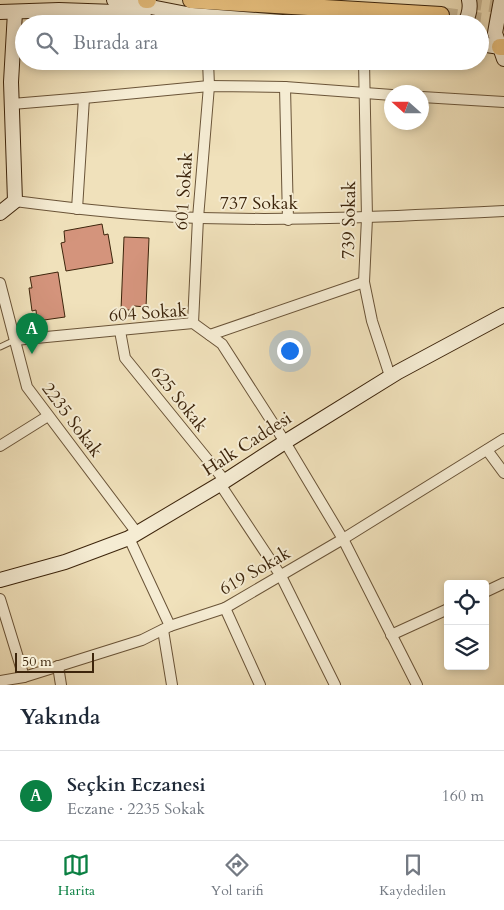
<!DOCTYPE html>
<html lang="tr">
<meta charset="utf-8">
<style>
:root{--surface:#fff;--page:#f2f2f3;--text:#1f2937;--muted:#747a83;--line:#e0e1e3;--accent:#0b8043}
body{margin:0;font-family:Cardo,serif;background:var(--page);color:var(--text)}
.controls{position:absolute;right:15px;bottom:15px;display:grid;overflow:hidden;border-radius:5px;box-shadow:0 2px 8px #0003}
.controls button{width:45px;height:45px;display:grid;place-items:center;padding:0;border:0;border-bottom:1px solid var(--line);background:var(--surface);color:var(--text);font:25px sans-serif}
.compass{position:absolute;left:384px;top:85px;width:45px;height:45px;border-radius:50%;background:var(--surface);box-shadow:0 2px 8px #0003;rotate:291deg}
.scale{position:absolute;left:15px;bottom:12px;width:79px;box-sizing:border-box;padding-left:5px;border:2px solid #3d250c;border-top:0;font-size:14px;line-height:18px;white-space:nowrap;color:#3d250c;-webkit-text-stroke:4px #f5ecd3;paint-order:stroke}
.you{position:absolute;left:289px;top:350px;width:18px;height:18px;margin:-12px;border:4px solid #fff;border-radius:50%;background:#1a73e8;box-shadow:0 0 0 8px #1a73e833}
.badge{display:grid;place-items:center;width:32px;height:32px;border-radius:50%;background:var(--accent);color:#fff;font-size:16px;font-weight:700}
.pin{position:absolute;translate:-50% -41px;filter:drop-shadow(0 1px 2px #0008)}
.pin::after{content:'';position:absolute;top:26px;width:18px;height:15px;background:inherit;clip-path:polygon(0 0,100% 0,50% 100%)}
.list{margin:0;padding:0;list-style:none}
h2{display:flex;justify-content:space-between;align-items:center;height:65px;margin:0;padding:0 20px;font-size:21px}
h2 small{font-size:16px;font-weight:400;color:var(--muted)}
.list li{display:grid;grid-template-columns:32px 1fr auto;gap:15px;align-items:center;box-sizing:border-box;height:90px;padding:0 20px;border-top:1px solid var(--line)}
.list b{display:block;font-size:19px;white-space:nowrap}
.list p{margin:0;font-size:16px;white-space:nowrap;color:var(--muted)}
.list em{font-size:16px;font-style:normal;color:var(--muted)}
.icon{flex:none;width:28px;height:28px;fill:none;stroke:currentColor;stroke-width:2;stroke-linecap:round;stroke-linejoin:round}
.map{position:relative;flex:none;width:504px;height:685px;overflow:hidden}
.search{position:absolute;background:var(--surface);box-shadow:0 2px 8px #0003;left:15px;right:15px;top:15px;height:55px;display:flex;align-items:center;gap:12px;box-sizing:border-box;padding:0 18px;border-radius:28px;color:var(--muted);font-size:19px}
.sheet{height:155px;background:var(--surface)}
nav{display:flex;justify-content:space-around;align-items:center;box-sizing:border-box;height:70px;border-top:1px solid var(--line);background:var(--surface);font-size:14px;color:var(--muted)}
nav a{display:grid;justify-items:center;gap:2px}
nav .on{color:var(--accent)}
.map>svg:first-child{display:block}
.building{fill:#d4947c;stroke:#3d250c}
.lines{fill:none;stroke-linecap:round;stroke-linejoin:round}
.primary-tunnel{stroke:#ccbb98;stroke-width:16;stroke-dasharray:16 8;stroke-linecap:butt}
.lane-casing{stroke:#6a5438;stroke-width:7}
.street-casing{stroke:#6a5438;stroke-width:12}
.secondary-casing{stroke:#3d250c;stroke-width:16}
.primary-casing{stroke:#3d250c;stroke-width:18}
.lane{stroke:#f5ecd3;stroke-width:5}
.street{stroke:#f5ecd3;stroke-width:10}
.secondary{stroke:#f5ecd3;stroke-width:14}
.primary{stroke:#e8c07e;stroke-width:16}
.labels{text-anchor:middle;dominant-baseline:central;stroke-width:4;stroke-linejoin:round;paint-order:stroke}
.street-label{font-size:18px;fill:#3d250c;stroke:#f5ecd3}
</style>
<div class="map">
<svg width="504" height="685" viewBox="0 0 504 685">
<rect width="100%" height="100%" fill="#f0e1bb"/>
<filter id="stains"><feTurbulence type="fractalNoise" baseFrequency=".004" numOctaves="4"/><feColorMatrix values="0 0 0 0 .2 0 0 0 0 .09 0 0 0 0 .02 0 0 0 .5 -.17"/></filter>
<radialGradient id="worn" r=".72"><stop offset=".6" stop-color="#630" stop-opacity="0"/><stop offset="1" stop-color="#630" stop-opacity=".3"/></radialGradient>
<g class="building">
<path d="M102,224L104,235L108,234L113,263L66,271L61,243L65,242L64,231Z"/>
<path d="M124,237L149,238L146,307L134,306V310H121Z"/>
<path d="M58,272L65,317L37,321L36,310L32,311L29,288H32L30,277Z"/>
</g>
<g class="lines">
<g class="primary-tunnel">
<path d="M466,0L504,6"/>
<path d="M441,15L504,24"/>
</g>
<g class="lane-casing">
<path id="lane" d="M0,347L15,340"/>
</g>
<g class="street-casing">
<g id="street">
<path d="M13,47L24,46"/>
<path d="M364,61L367,218L364,282L372,321L390,376"/>
<path d="M285,87L288,220"/>
<path d="M422,97L504,102"/>
<path d="M12,104L84,98L209,86L285,87L392,95"/>
<path d="M15,201C76,209 138,216 200,218C302,221 403,216 504,211"/>
<path d="M77,209L84,98"/>
<path d="M0,283L27,387L137,533"/>
<path d="M193,323L198,218L209,86L208,61"/>
<path d="M120,331L125,358L225,481"/>
<path d="M210,335L364,282"/>
<path d="M15,340L193,323L222,344L285,442L343,539L417,685"/>
<path d="M0,446L48,416"/>
<path d="M487,450L504,473"/>
<path d="M220,484L281,576L335,685"/>
<path d="M129,538L170,626"/>
<path d="M485,592L504,583"/>
<path d="M0,599L24,677"/>
<path d="M225,608L260,685"/>
<path d="M163,630L172,685"/>
<path d="M391,635L448,609"/>
<path d="M58,666L61,685"/>
<path d="M0,681L24,677L142,640L170,626L225,608L343,539L504,439"/>
</g>
</g>
<g class="secondary-casing">
<g id="secondary">
<path d="M114,0L192,15L308,24"/>
<path d="M501,0L495,33L504,59"/>
<path d="M0,12L59,10L144,13"/>
<path d="M464,24C469,16 471,9 469,0"/>
<path d="M480,44L500,47"/>
<path d="M0,213L15,201L11,82L15,12"/>
<path d="M0,580L65,562L129,538L225,481L285,442L398,372L504,315"/>
</g>
</g>
<g class="primary-casing">
<g id="primary">
<path d="M146,0H148"/>
<path d="M191,0L441,15"/>
<path d="M500,47H504"/>
</g>
</g>
<use href="#lane" class="lane"/>
<use href="#street" class="street"/>
<use href="#secondary" class="secondary"/>
<use href="#primary" class="primary"/>
</g>
<g class="labels">
<g class="street-label">
<text transform="translate(184 191) rotate(-86)">601 Sokak</text>
<text x="259" y="203">737 Sokak</text>
<text transform="translate(349 220) rotate(-89)">739 Sokak</text>
<text transform="translate(148 313) rotate(-4)">604 Sokak</text>
<text transform="translate(179 399) rotate(51)">625 Sokak</text>
<text transform="translate(72 420) rotate(53)">2235 Sokak</text>
<text transform="translate(247 444) rotate(-33)">Halk Caddesi</text>
<text transform="translate(255 571) rotate(-30)">619 Sokak</text>
</g>
</g>
<rect width="100%" height="100%" filter="url(#stains)"/>
<rect width="100%" height="100%" fill="url(#worn)"/>
</svg>
<div class="controls">
<button><svg class="icon" aria-label="locate" viewBox="0 0 24 24"><circle cx="12" cy="12" r="6"/><path d="M12 2v4M12 18v4M2 12h4M18 12h4"/></svg></button>
<button><svg class="icon" aria-label="layers" viewBox="0 0 24 24"><path d="M12 4l9 5-9 5-9-5zM3 14l9 5 9-5"/></svg></button>
</div>
<svg class="compass" viewBox="-18 -18 36 36"><path d="M0-13l5 13h-10z" fill="#e53935"/><path d="M0 13l5-13h-10z" fill="#747a83"/></svg>
<div class="scale">50 m</div>
<div class="you"></div>
<div class="pin badge" style="left:32px;top:354px">A</div>
<div class="search"><svg class="icon" aria-label="search" viewBox="0 0 24 24"><circle cx="10" cy="10" r="6"/><path d="M15 15l6 6"/></svg>Burada ara</div>
</div>
<section class="sheet">
<h2>Yakında<small></small></h2>
<ul class="list">
<li><span class="badge">A</span><div><b>Seçkin Eczanesi</b><p>Eczane · 2235 Sokak</p></div><em>160 m</em></li>
</ul>
</section>
<nav>
<a class="on"><svg class="icon" aria-label="map" viewBox="0 0 24 24"><path d="M3 6l6-2 6 2 6-2v14l-6 2-6-2-6 2zM9 4v14M15 6v14"/></svg>Harita</a>
<a><svg class="icon" aria-label="directions" viewBox="0 0 24 24"><path d="M12 3l9 9-9 9-9-9zM9 14v-3h6M13 9l2 2-2 2"/></svg>Yol tarifi</a>
<a><svg class="icon" aria-label="saved" viewBox="0 0 24 24"><path d="M7 4h10v16l-5-4-5 4z"/></svg>Kaydedilen</a>
</nav>
